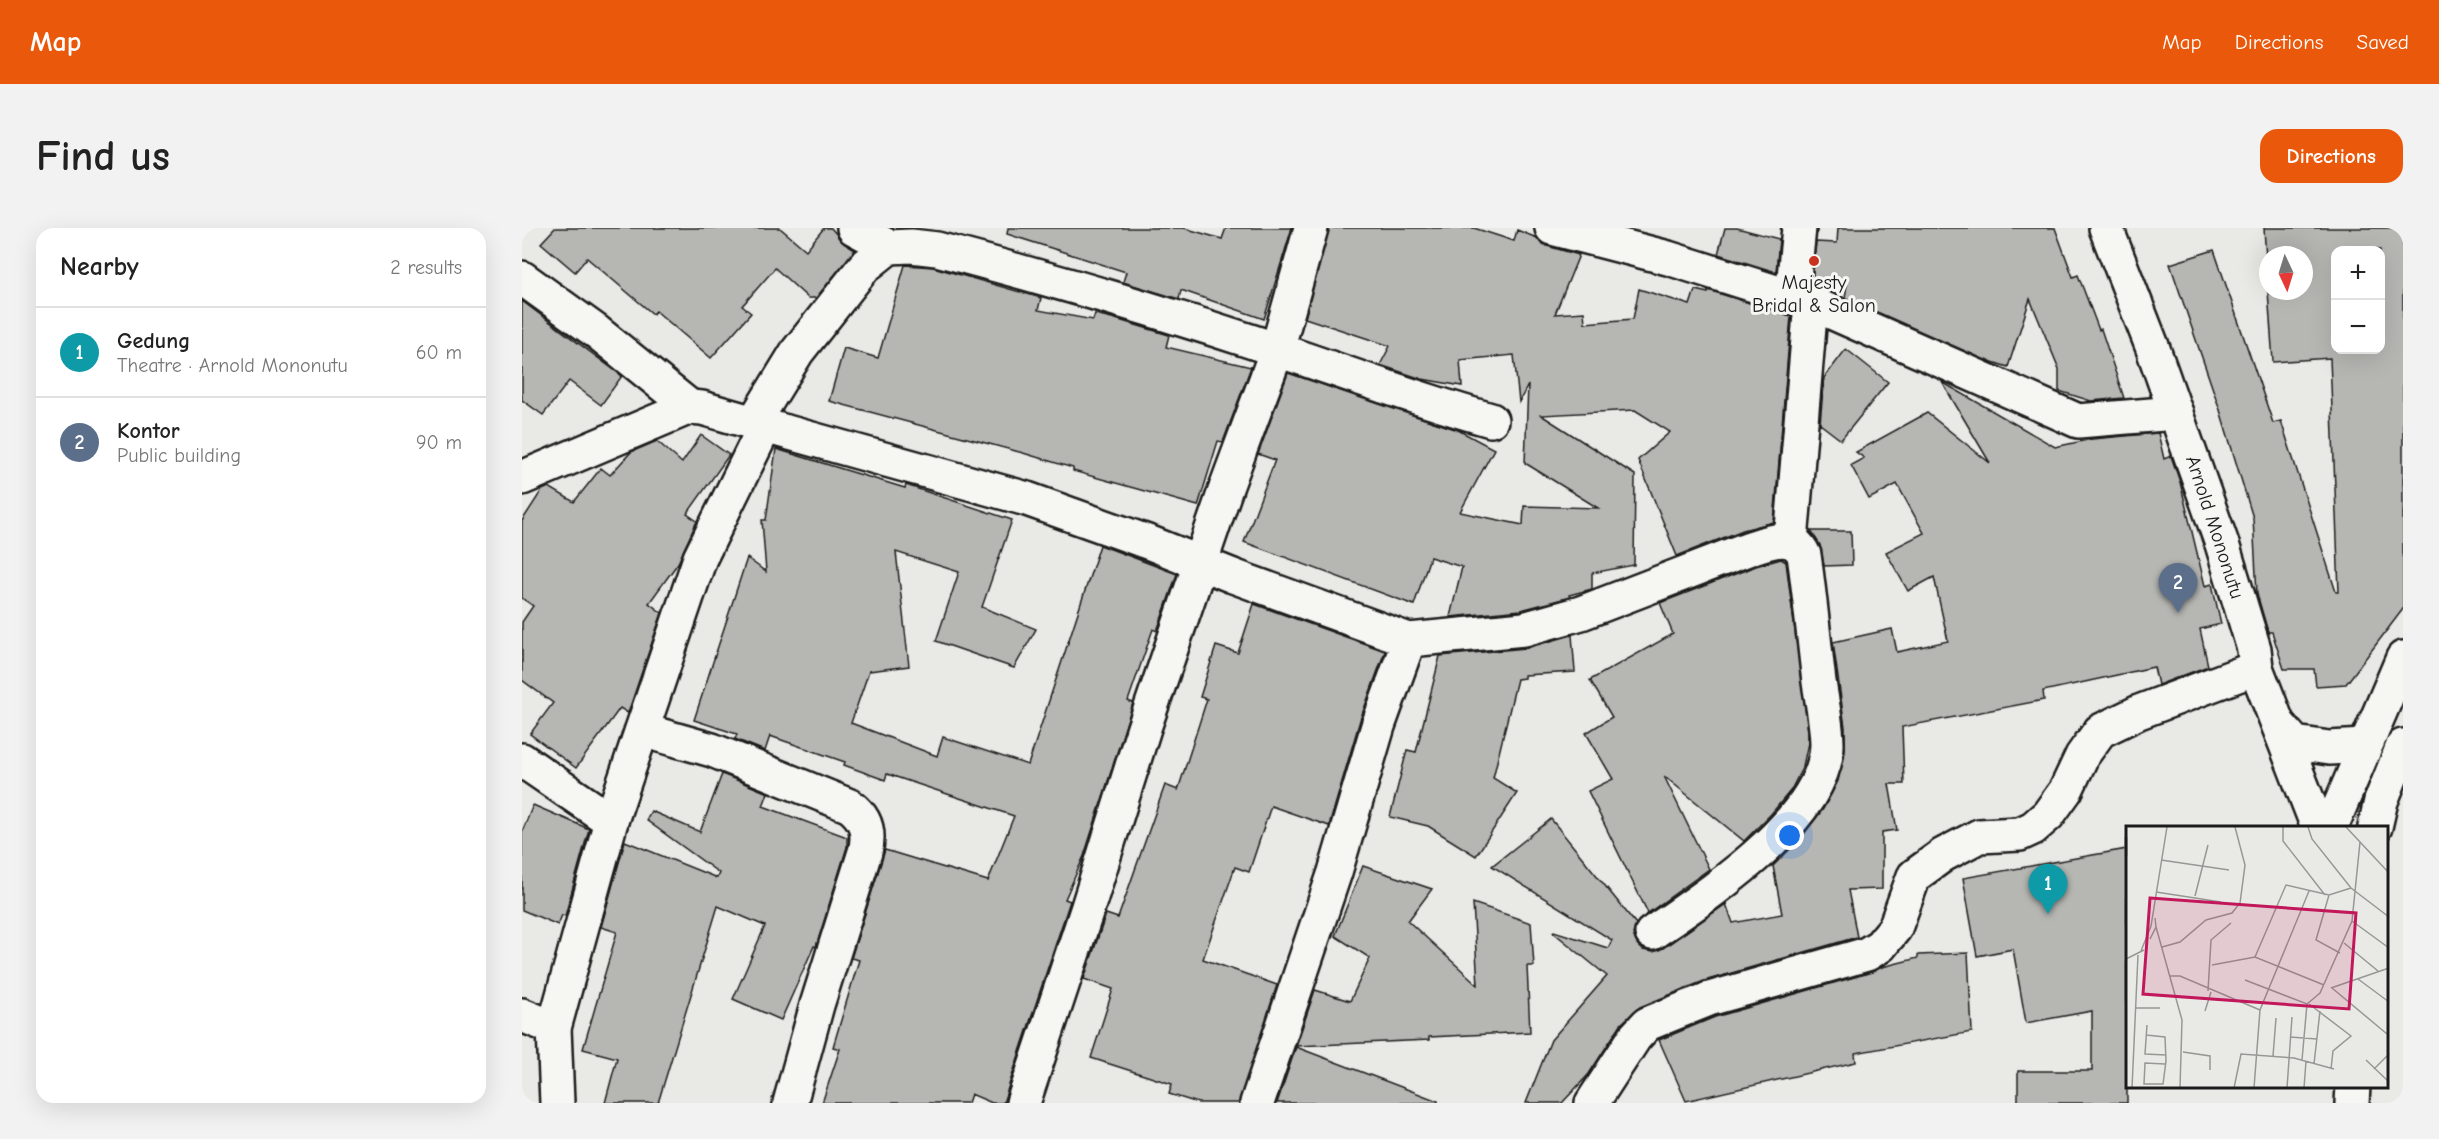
<!DOCTYPE html>
<meta charset="utf-8">
<style>
:root{--surface:#fff;--page:#f2f2f2;--text:#222;--muted:#767676;--line:#e0e0e0;--accent:#ea580c}
body{margin:0;font-family:"Comic Neue",sans-serif;background:var(--page);color:var(--text)}
.controls{position:absolute;right:18px;top:18px;display:grid;overflow:hidden;border-radius:12px;box-shadow:0 6px 24px #0002}
.controls button{width:54px;height:54px;display:grid;place-items:center;padding:0;border:0;border-bottom:2px solid var(--line);background:var(--surface);color:var(--text);font:30px sans-serif}
.compass{position:absolute;left:1737px;top:18px;width:54px;height:54px;border-radius:50%;background:var(--surface);box-shadow:0 6px 24px #0002;rotate:176deg}
.you{position:absolute;left:1268px;top:608px;width:21px;height:21px;margin:-15px;border:4px solid #fff;border-radius:50%;background:#1a73e8;box-shadow:0 0 0 9px #1a73e833}
.badge{display:grid;place-items:center;width:39px;height:39px;border-radius:50%;background:var(--accent);color:#fff;font-size:20px;font-weight:700}
.pin{position:absolute;translate:-50% -50px;filter:drop-shadow(0 2px 3px #0008)}
.pin::after{content:'';position:absolute;top:32px;width:21px;height:18px;background:inherit;clip-path:polygon(0 0,100% 0,50% 100%)}
.list{margin:0;padding:0;list-style:none}
h2{display:flex;justify-content:space-between;align-items:center;height:78px;margin:0;padding:0 24px;font-size:26px}
h2 small{font-size:20px;font-weight:400;color:var(--muted)}
.list li{display:grid;grid-template-columns:39px 1fr auto;gap:18px;align-items:center;box-sizing:border-box;height:90px;padding:0 24px;border-top:2px solid var(--line)}
.list b{display:block;font-size:22px;white-space:nowrap}
.list p{margin:0;font-size:20px;white-space:nowrap;color:var(--muted)}
.list em{font-size:20px;font-style:normal;color:var(--muted)}
.map{position:relative;flex:none;width:1881px;height:875px;overflow:hidden;border-radius:18px}
header{display:flex;align-items:center;gap:36px;box-sizing:border-box;height:84px;padding:0 30px;background:var(--accent);color:#fff}
header strong{font-size:28px}
nav{display:flex;gap:33px;margin-inline-start:auto;font-size:21px}
.intro{display:flex;align-items:center;justify-content:space-between;box-sizing:border-box;height:144px;padding:0 36px}
h1{margin:0;font-size:42px}
.button{padding:15px 27px;border-radius:18px;background:var(--accent);color:#fff;font-size:21px;font-weight:700}
main{display:flex;gap:36px;padding:0 36px}
aside{flex:1;background:var(--surface);border-radius:18px;box-shadow:0 6px 24px #0002}
.map>svg:first-child{display:block}
.building{fill:#b6b6b3;stroke:#1c1c1c;stroke-width:1.5;fill-rule:evenodd}
.lines{fill:none;stroke-linecap:round;stroke-linejoin:round}
.street-casing{stroke:#1c1c1c;stroke-width:38}
.secondary-casing{stroke:#1c1c1c;stroke-width:38}
.primary-casing{stroke:#1c1c1c;stroke-width:38}
.street{stroke:#f6f6f2;stroke-width:33}
.secondary{stroke:#f6f6f2;stroke-width:33}
.primary{stroke:#f6f6f2;stroke-width:33}
.poi-dot{fill:#c8321e;stroke:#f6f6f2;stroke-width:2}
.labels{text-anchor:middle;dominant-baseline:central;stroke-width:6;stroke-linejoin:round;paint-order:stroke}
.poi-label{font-size:20px;fill:#1c1c1c;stroke:#f6f6f2}
.street-label{font-size:20px;fill:#1c1c1c;stroke:#f6f6f2}
.inset-river{fill:none;stroke:#a3a3a1;stroke-width:3}
.inset-road{fill:none;stroke:#979795;stroke-width:1.5}
.view{fill:#c2185b;fill-opacity:0.15;stroke:#c2185b;stroke-width:3}
.inset-edge{fill:none;stroke:#1c1c1c;stroke-width:3}
</style>
<header>
<strong>Map</strong>
<nav><a>Map</a><a>Directions</a><a>Saved</a></nav>
</header>
<div class="intro"><h1>Find us</h1><a class="button">Directions</a></div>
<main>
<aside>
<h2>Nearby<small>2 results</small></h2>
<ul class="list">
<li><span class="badge" style="background:#0f9aa8">1</span><div><b>Gedung</b><p>Theatre · Arnold Mononutu</p></div><em>60 m</em></li>
<li><span class="badge" style="background:#5c6f8a">2</span><div><b>Kontor</b><p>Public building</p></div><em>90 m</em></li>
</ul>
</aside>
<div class="map">
<svg width="1881" height="875" viewBox="0 0 1881 875">
<rect width="100%" height="100%" fill="#e9e9e5"/>
<filter id="ink" filterUnits="userSpaceOnUse"><feTurbulence type="fractalNoise" baseFrequency=".0167" numOctaves="2"/><feDisplacementMap in="SourceGraphic" scale="12" xChannelSelector="R" yChannelSelector="G"/><feConvolveMatrix kernelMatrix="1 2 1 2 8 2 1 2 1" color-interpolation-filters="sRGB"/></filter>
<g filter="url(#ink)">
<g class="building">
<path d="M33,0H258L284,22L302,0H309L323,16L333,22L294,70H286L253,40L220,78L229,85L189,130L134,83L131,86L65,30L53,44L19,15Z"/>
<path d="M486,0H662L700,11L704,0H770L742,91L659,62L657,71L601,54L604,44L485,6Z"/>
<path d="M807,0H952L992,13L995,2L1015,10L1025,18L1057,27L1033,86L1062,84L1063,95L1111,91L1117,61L1168,77L1173,62L1186,65V62L1269,88L1252,294L1221,302L1155,328L1116,232L1148,204L1113,182L1019,187L1113,247L1112,337L1070,345V361L1047,367L1048,369L999,382L928,389L940,339L908,329L892,377L722,314L753,232L736,226L766,145L936,202L972,221L938,284L1001,297L1002,278L1076,280L1003,235L1006,157L997,174L992,127L938,132L940,158L900,151L858,137L868,118L783,90Z"/>
<path d="M1203,0H1215L1257,11L1254,44L1196,26Z"/>
<path d="M1316,0H1533L1551,49L1556,47L1577,102L1579,101L1602,170L1569,173L1537,163V141L1508,71L1486,139L1461,131L1323,70L1325,56L1290,53L1294,14L1315,15Z"/>
<path d="M1742,0H1881V381L1824,456L1794,458L1792,441H1762L1750,404H1746L1735,366L1731,290L1698,182L1648,36L1692,22L1751,195L1759,193L1814,364H1817L1808,130L1751,134L1746,63H1782V27H1746V62ZM1814,22H1858V122H1814Z"/>
<path d="M383,37L411,39L519,70L516,82L571,92L573,86L590,90L647,107L644,119L729,139L701,214L696,213L676,278L551,243V240L501,225L307,173L322,120L356,130Z"/>
<path d="M0,73L100,148L79,177L47,153L21,187L0,172Z"/>
<path d="M1324,121L1366,154L1319,212L1298,196L1302,150Z"/>
<path d="M1420,154L1533,219L1570,211L1636,205L1642,231L1649,228L1658,254L1683,358L1690,356L1699,396L1678,401L1686,438L1636,457L1632,439L1521,463L1522,472L1380,499L1382,556H1367L1375,602L1360,604V661L1326,662L1335,709L1182,753L1118,779L1099,796L1067,846L1040,875H1004L1029,812L1085,748L1031,704L1032,703L1086,720L1090,712L970,638L1029,591L1114,696L1111,706L1115,716L1121,722L1131,724L1141,720L1204,676L1211,695L1260,686L1251,638L1278,611L1301,581L1316,553L1323,521V499L1311,414L1370,401L1375,424L1426,413L1412,349L1386,363L1364,324L1402,305L1375,256L1347,271L1329,237L1342,230L1334,224L1405,185L1468,235Z"/>
<path d="M179,207L207,227L165,286L175,293L156,335L127,375L140,385L106,485L98,480L54,540L8,506L31,475L0,452V394L11,378L0,370V293L20,262L27,259L52,274L79,240L88,247L109,224L135,213L160,235Z"/>
<path d="M254,221L383,260L384,257L390,259L490,292L460,379L514,401L492,440L414,413L437,344L374,324L387,438L347,443L329,495L415,528L421,509L506,537L578,317L655,346L635,403L631,401L606,473L611,475L562,628L543,671L548,673L481,875H470L449,866L446,875H300L318,821L311,819L337,732L329,730L363,622L466,653L492,588L365,546L363,552L322,537L323,534L248,508L243,523L213,511L215,506L172,492L225,330L244,344L240,292H244Z"/>
<path d="M1289,303H1329L1330,337L1302,338L1298,317Z"/>
<path d="M1259,331L1264,334L1286,503V515L1281,538L1269,562L1249,586L1222,613L1142,548L1187,641L1126,685L1066,563L1091,551L1064,505L1090,489L1068,452L1151,406L1138,375L1234,338Z"/>
<path d="M732,376L863,423L838,492L807,598L749,578L727,644L713,639L681,731L755,757L717,875H676L647,866L650,856L569,830L591,761L562,751L584,686L596,690L643,557L656,562L685,471L678,469L694,418L716,425Z"/>
<path d="M1050,407L1053,444L1002,447V450L995,451L971,550L995,565L954,628L906,598L868,589L885,522L894,524L918,428L1004,420Z"/>
<path d="M200,546L246,565L241,578L325,609V619L294,719L292,718L259,792L211,771L243,698L196,678L136,875H83L95,830L61,821L95,704L79,699L103,613L195,650L197,645L124,592L129,583L178,604Z"/>
<path d="M11,577L67,601L43,688L40,687L36,697L0,682V604Z"/>
<path d="M1605,621V875H1496V843H1570V783L1504,795L1491,721L1455,728L1441,650Z"/>
<path d="M841,638L910,661L886,693L956,757L951,675L1009,695L1012,738H1005L1008,804L907,809V812L774,818L793,762L828,773L848,730L813,708Z"/>
<path d="M1446,725L1450,804L1333,825L1334,834L1164,873L1137,812L1193,789L1350,744L1360,739L1396,730V727Z"/>
<path d="M774,819L916,873V875H755Z"/>
</g>
<g class="lines">
<g class="street-casing">
<g id="street">
<path d="M332,0L367,19"/>
<path d="M1030,0L1146,30L1289,75L1556,193L1654,185"/>
<path d="M0,50L75,104L168,179"/>
<path d="M1270,69L1277,0"/>
<path d="M232,194L275,124L342,39L367,19L389,18L415,21C529,51 644,85 756,122C827,146 897,172 969,192"/>
<path d="M243,198L505,271L631,316L711,348L887,412L1002,401L1059,385L1228,320C1247,314 1271,303 1282,327C1288,369 1292,412 1297,454C1300,474 1305,497 1305,517C1303,591 1185,667 1130,705"/>
<path d="M0,250L168,179L180,180L243,198L178,330L89,593L32,800L35,875"/>
<path d="M1269,313L1289,75"/>
<path d="M120,502L190,522L328,578C344,590 348,605 343,624L295,777L268,875"/>
<path d="M0,532L89,593"/>
<path d="M0,787L32,800"/>
<path d="M501,875L565,682L622,500L705,257L755,122L789,0"/>
<path d="M735,875L813,644L856,498L887,412"/>
<path d="M1070,875L1113,809L1125,796L1187,771L1345,726L1358,718L1373,700L1392,648L1421,627L1457,608L1498,606L1511,600L1526,587L1544,562L1560,528L1578,503L1617,484L1734,440"/>
</g>
</g>
<g class="secondary-casing">
<path id="secondary" d="M1584,0L1630,118L1700,316L1732,421L1734,440L1796,599"/>
</g>
<g class="primary-casing">
<g id="primary">
<path d="M1758,498L1773,515L1807,520L1843,518"/>
<path d="M1809,599L1881,430"/>
<path d="M1853,599L1859,573L1881,518"/>
<path d="M1830,875L1831,858"/>
</g>
</g>
<use href="#street" class="street"/>
<use href="#secondary" class="secondary"/>
<use href="#primary" class="primary"/>
</g>
</g>
<circle class="poi-dot" cx="1292" cy="33" r="6"/>
<g class="labels">
<g class="poi-label">
<text x="1292" y="54">Majesty<tspan x="1292" dy="23">Bridal &amp; Salon</tspan></text>
</g>
<g class="street-label">
<text transform="translate(1693 299) rotate(72)">Arnold Mononutu</text>
</g>
</g>
<g transform="translate(1604 598)">
<rect width="262" height="262" fill="#e9e9e5"/>
<path class="inset-river" d="M0,11V30"/>
<path class="inset-road" d="M157,1V15L199,69M182,1L186,13L225,62L263,91M220,1L263,47M35,34L103,44M30,66L95,76M203,69L190,114L214,127M69,70L82,19M226,95L263,122M30,101L56,194L54,262M24,113L30,101L29,92M218,117L252,145M36,121L54,116L80,94L106,87L114,77L119,39L109,1M15,125L25,100L41,1M129,131L160,59L203,69L225,62M0,133L18,124M86,139L129,131L198,159M43,150H54L134,184M232,153L263,176M119,154L181,178L194,167L226,95L234,16M205,162L263,142M206,162L261,208M82,165L85,114L105,97M183,178L225,210L207,225L205,243M9,182H34M79,185L85,166M21,199L19,228L40,229M20,209L39,211L40,235L37,258H18L19,237L39,238M164,211L191,213M57,226L84,230V244M147,230L150,192M176,234L181,178M240,234L263,256M188,238L194,185M248,243L263,228M6,262L12,129M108,262L115,228L168,232L208,243M128,262L134,184L183,65M161,262L166,191M178,262L180,235"/>
<path class="view" d="M24,72L230,87L223,183L17,168Z"/>
<rect width="262" height="262" class="inset-edge"/>
</g>
</svg>
<div class="controls">
<button>+</button>
<button>−</button>
</div>
<svg class="compass" viewBox="-18 -18 36 36"><path d="M0-13l5 13h-10z" fill="#e53935"/><path d="M0 13l5-13h-10z" fill="#767676"/></svg>
<div class="you"></div>
<div class="pin badge" style="left:1526px;top:686px;background:#0f9aa8">1</div>
<div class="pin badge" style="left:1656px;top:385px;background:#5c6f8a">2</div>
</div>
</main>
